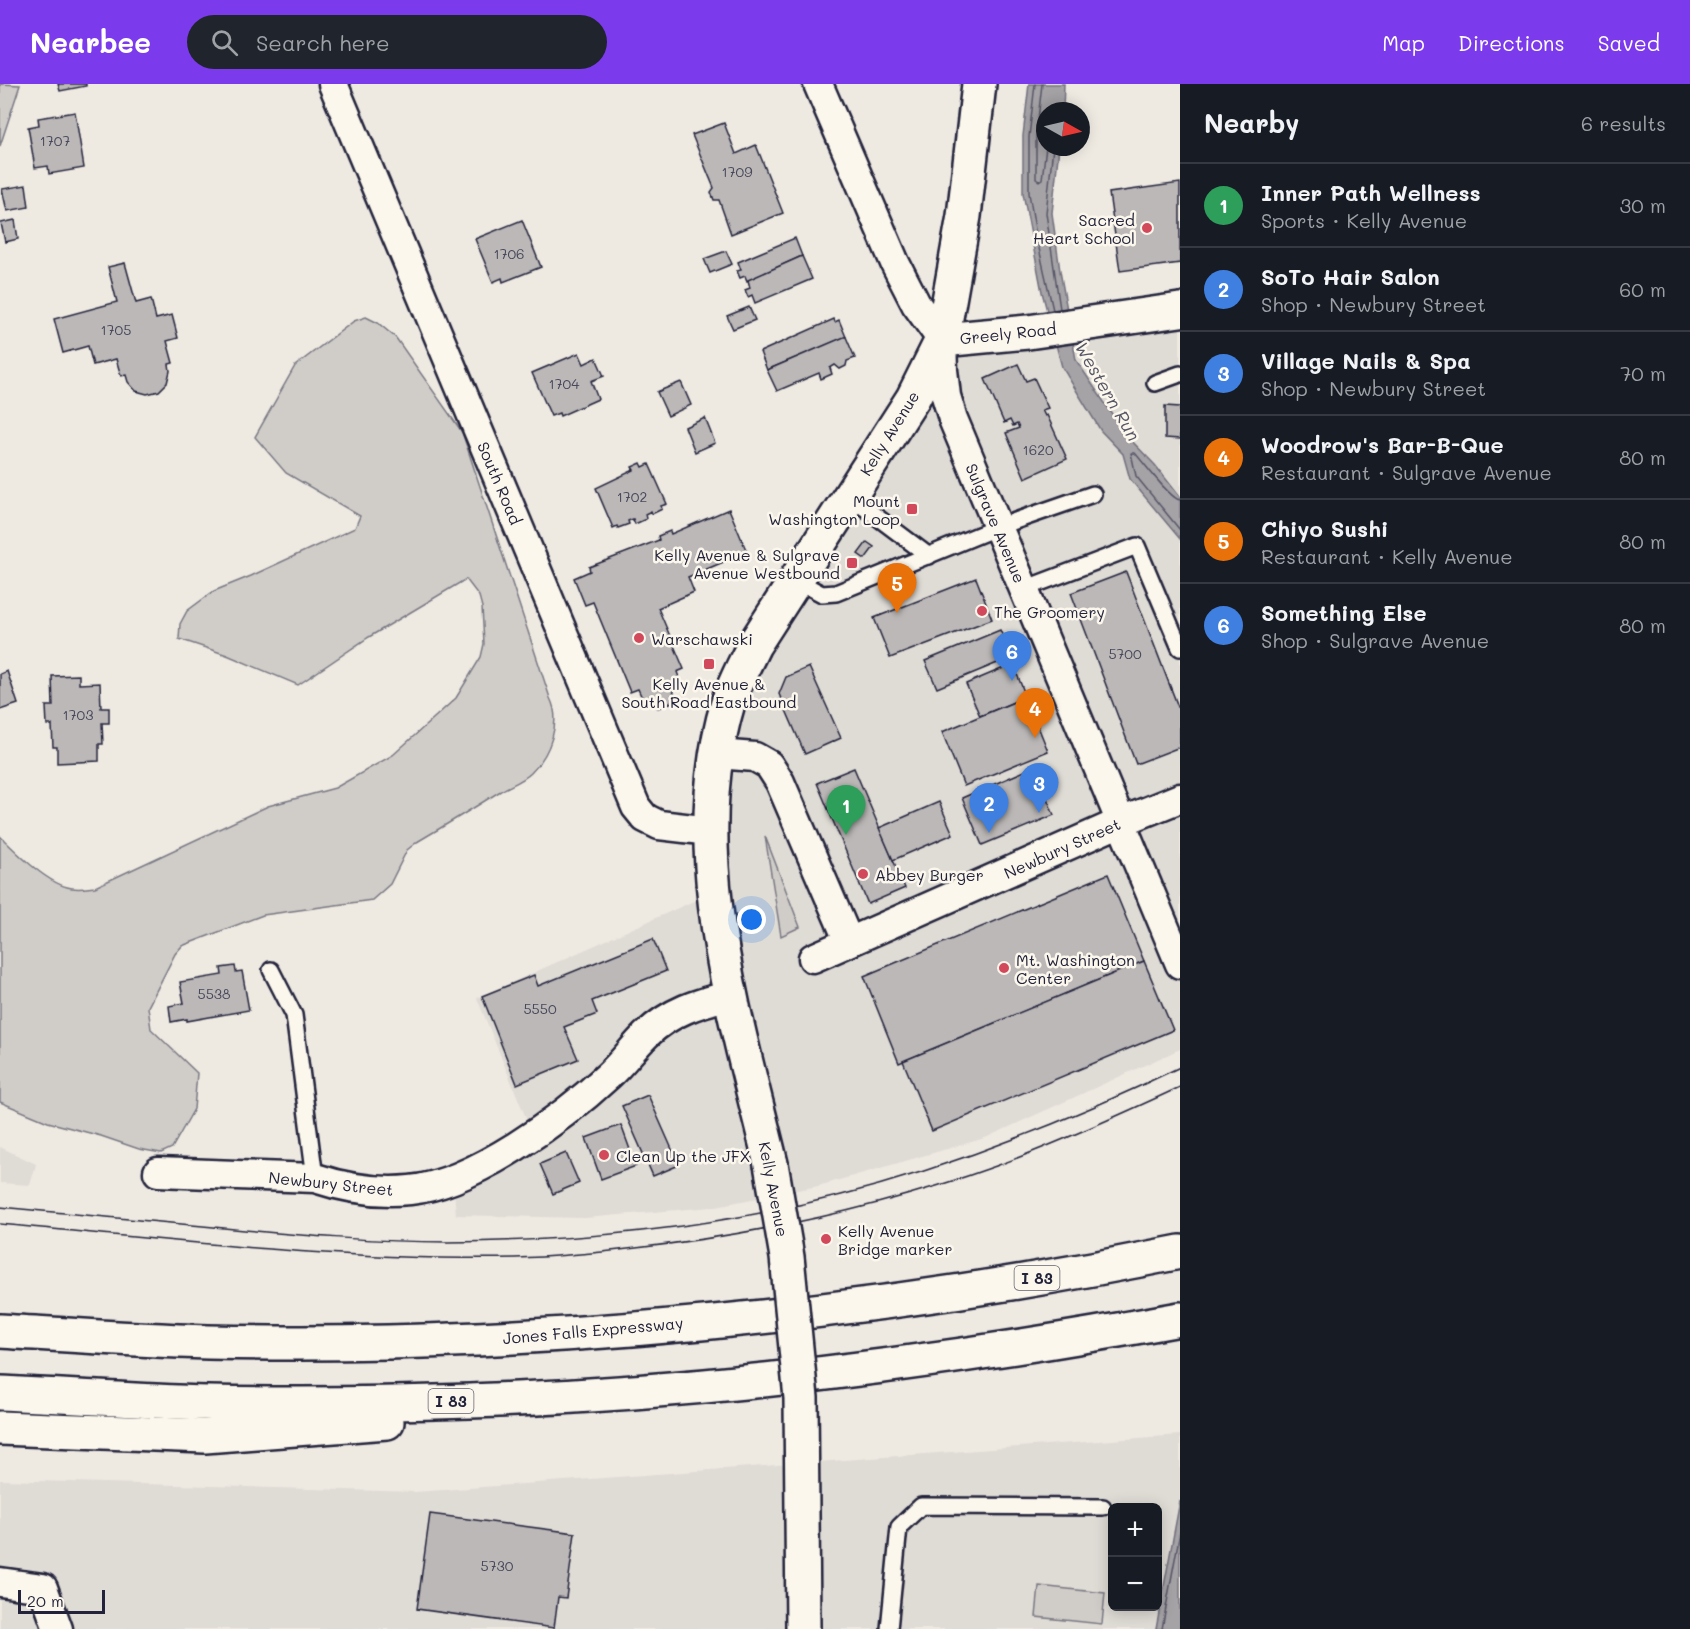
<!DOCTYPE html>
<meta charset="utf-8">
<style>
:root{--surface:#171b24;--page:#20242c;--text:#f1f3f6;--muted:#9ea1a6;--line:#363941;--accent:#7c3aed}
body{margin:0;font-family:Mali,sans-serif;background:var(--page);color:var(--text)}
.controls{position:absolute;right:18px;bottom:18px;display:grid;overflow:hidden;border-radius:9px;box-shadow:0 3px 15px #0003}
.controls button{width:54px;height:54px;display:grid;place-items:center;padding:0;border:0;border-bottom:2px solid var(--line);background:var(--surface);color:var(--text);font:30px sans-serif}
.compass{position:absolute;left:1036px;top:18px;width:54px;height:54px;border-radius:50%;background:var(--surface);box-shadow:0 3px 15px #0003;rotate:98deg}
.scale{position:absolute;left:18px;bottom:15px;width:87px;box-sizing:border-box;padding-left:6px;border:3px solid #22223b;border-top:0;font-size:16px;line-height:21px;white-space:nowrap;color:#22223b;-webkit-text-stroke:4px #fbf7ec;paint-order:stroke}
.you{position:absolute;left:752px;top:836px;width:21px;height:21px;margin:-15px;border:4px solid #fff;border-radius:50%;background:#1a73e8;box-shadow:0 0 0 9px #1a73e833}
.badge{display:grid;place-items:center;width:39px;height:39px;border-radius:50%;background:var(--accent);color:#fff;font-size:20px;font-weight:700}
.pin{position:absolute;translate:-50% -50px;filter:drop-shadow(0 2px 3px #0008)}
.pin::after{content:'';position:absolute;top:32px;width:21px;height:18px;background:inherit;clip-path:polygon(0 0,100% 0,50% 100%)}
.list{margin:0;padding:0;list-style:none}
h2{display:flex;justify-content:space-between;align-items:center;height:78px;margin:0;padding:0 24px;font-size:26px}
h2 small{font-size:20px;font-weight:400;color:var(--muted)}
.list li{display:grid;grid-template-columns:39px 1fr auto;gap:18px;align-items:center;box-sizing:border-box;height:84px;padding:0 24px;border-top:2px solid var(--line)}
.list b{display:block;font-size:22px;white-space:nowrap}
.list p{margin:0;font-size:20px;white-space:nowrap;color:var(--muted)}
.list em{font-size:20px;font-style:normal;color:var(--muted)}
.icon{flex:none;width:33px;height:33px;fill:none;stroke:currentColor;stroke-width:2;stroke-linecap:round;stroke-linejoin:round}
.map{position:relative;flex:none;width:1180px;height:1545px;overflow:hidden}
header{display:flex;align-items:center;gap:36px;box-sizing:border-box;height:84px;padding:0 30px;background:var(--accent);color:#fff}
header strong{font-size:28px}
nav{display:flex;gap:33px;margin-inline-start:auto;font-size:21px}
.search{width:420px;height:54px;background:var(--page);display:flex;align-items:center;gap:15px;box-sizing:border-box;padding:0 21px;border-radius:33px;color:var(--muted);font-size:22px}
main{display:flex}
aside{flex:1;background:var(--surface)}
.map>svg:first-child{display:block}
.built{fill:#dfdbd5;fill-rule:evenodd}
.green{fill:#d0cdc9;stroke:#797882;stroke-width:1.5}
.water{fill:#a6a3a7;stroke:#716f7c;stroke-width:1.5}
.lines{fill:none;stroke-linecap:round;stroke-linejoin:round}
.shore{stroke:#575666;stroke-width:1.5}
.building{fill:#bcb8b8;stroke:#22223b;stroke-width:1.5}
.service-casing{stroke:#22223b;stroke-width:20}
.minor-casing{stroke:#22223b;stroke-width:33}
.secondary-casing{stroke:#22223b;stroke-width:38}
.motorway-casing{stroke:#22223b;stroke-width:38}
.service{stroke:#fbf7ec;stroke-width:15}
.minor{stroke:#fbf7ec;stroke-width:28}
.secondary{stroke:#fbf7ec;stroke-width:33}
.motorway{stroke:#fbf7ec;stroke-width:33}
.tram{stroke:#22223b;stroke-width:1.5}
.secondary-bridge-casing{stroke:#22223b;stroke-width:38;stroke-linecap:butt}
.secondary-bridge{stroke:#fbf7ec;stroke-width:33}
.poi-dot{fill:#d1495b;stroke:#fbf7ec;stroke-width:2}
.labels{text-anchor:middle;dominant-baseline:central;stroke-width:5;stroke-linejoin:round;paint-order:stroke}
.number-label{font-size:14px;fill:#48485a}
.shield{fill:#fbf7ec;stroke:#636270;stroke-width:1.5}
.shield-label{font-size:15px;font-weight:bold;fill:#22223b}
.poi-label{font-size:16px;fill:#22223b;stroke:#fbf7ec;text-anchor:start}
.street-label{font-size:16px;fill:#22223b;stroke:#fbf7ec}
.water-label{font-size:18px;font-style:italic;fill:#575666;stroke:#fbf7ec}
</style>
<header>
<strong>Nearbee</strong>
<div class="search"><svg class="icon" aria-label="search" viewBox="0 0 24 24"><circle cx="10" cy="10" r="6"/><path d="M15 15l6 6"/></svg>Search here</div>
<nav><a>Map</a><a>Directions</a><a>Saved</a></nav>
</header>
<main>
<div class="map">
<svg width="1180" height="1545" viewBox="0 0 1180 1545">
<rect width="100%" height="100%" fill="#eeeae2"/>
<filter id="ink" filterUnits="userSpaceOnUse"><feTurbulence type="fractalNoise" baseFrequency=".0167" numOctaves="2"/><feDisplacementMap in="SourceGraphic" scale="12" xChannelSelector="R" yChannelSelector="G"/><feConvolveMatrix kernelMatrix="1 2 1 2 8 2 1 2 1" color-interpolation-filters="sRGB"/></filter>
<g filter="url(#ink)">
<g class="built">
<path d="M1180,238V965L985,1054L818,1102L711,1123L585,1134L456,1131L453,1091L531,1046L477,914L714,808L735,607L949,257Z"/>
<path d="M0,1063L36,1080L30,1101L0,1099Z"/>
<path d="M1180,1351V1417L1156,1545H0V1396L416,1408ZM1112,1424H1158V1522H1112Z"/>
</g>
<g class="green">
<path d="M0,0L20,1L0,62Z"/>
<path d="M366,233L378,239L396,254L462,348L550,614C562,638 550,670 531,689C523,697 509,702 499,708C472,725 444,742 417,758L407,766L390,800L372,816L263,831L182,862L175,870L148,923L151,945L197,989L194,1025L172,1064L161,1069L139,1065L101,1052L48,1038L0,1018V752C16,768 45,797 67,803C76,806 86,804 95,803L268,722L335,704L393,671L456,614L481,573L484,560L482,523L479,512L466,495L369,553L298,601L227,571L179,555L180,540L187,527L214,507L251,492L355,444L360,432L286,389L255,353L295,282L354,237Z"/>
<path d="M765,752L800,843L781,852Z"/>
<path d="M1039,1502L1105,1509L1102,1540L1036,1533Z"/>
</g>
<g class="water">
<path d="M1029,0H1064L1063,27H1045V63H1059L1052,129L1060,187L1076,276L1126,351L1155,381L1180,413V455L1130,395L1123,370L1101,347L1062,283L1042,208L1023,109V52Z"/>
<path d="M1180,1417V1545H1156Z"/>
</g>
<g class="lines">
<g class="shore">
<path d="M1035,0L1029,53V109L1036,151L1053,226"/>
<path d="M1042,0L1036,53V95L1039,97L1042,95L1046,63"/>
<path d="M1053,63L1046,129L1060,225"/>
<path d="M1180,416C1170,415 1144,379 1135,369H1131L1136,392L1180,446"/>
<path d="M1162,1545L1180,1448"/>
</g>
</g>
<g class="building">
<path d="M58,0H86V2L60,7Z"/>
<path d="M75,28L84,84L49,90L48,82L35,84L28,43L39,41L38,34Z"/>
<path d="M724,39L736,70L756,61L783,129L731,150L719,116H714L711,108L714,104L692,51Z"/>
<path d="M1180,99V179L1120,187L1109,109Z"/>
<path d="M26,101L29,123L7,127L2,105Z"/>
<path d="M15,136L18,155L5,158L1,139Z"/>
<path d="M522,136L541,183L503,198L502,194L493,198L475,155Z"/>
<path d="M795,154L802,172L747,197L745,192L740,194L737,187L741,186L738,178Z"/>
<path d="M726,167L732,180L710,189L704,175Z"/>
<path d="M802,172L812,195L755,219L752,211L748,213L745,206L750,204L748,196Z"/>
<path d="M125,179L136,219L151,215L156,235L172,231L178,254L167,257L173,279L169,280L170,287L167,299L159,307L147,310L136,307L128,298L126,291L121,292L116,275L93,281L88,262L63,269L54,235L117,218L108,183Z"/>
<path d="M749,223L755,236L733,245L727,232Z"/>
<path d="M834,235L835,238L839,236L846,253L767,286L760,268Z"/>
<path d="M844,253H846L855,274L847,277L846,282L840,285L835,281L830,284L832,290L821,295L819,289L777,307L767,286Z"/>
<path d="M579,269L584,280L596,274L604,292L591,297L598,315L560,332L559,329L551,332L532,289Z"/>
<path d="M1018,280L1026,297L1034,294L1048,324L1042,326L1045,332L1047,331L1067,375L1025,394L1006,349L1019,344L1017,340L1013,342L1010,336L1004,339L985,295Z"/>
<path d="M681,298L691,321L668,332L657,308Z"/>
<path d="M1165,322L1180,323V355L1165,354Z"/>
<path d="M705,334L715,359L695,368L685,343Z"/>
<path d="M641,379L643,383L649,380L667,420L661,422L662,425L652,430L651,427L645,430L646,435L635,440L633,435L628,437L629,440L618,444L617,442L613,444L596,404L634,386L632,383Z"/>
<path d="M729,425L747,468L688,493L694,508L658,524L684,585L677,588L682,601L672,605L677,616L658,624L652,612L643,616L638,605L630,608L593,518L585,521L574,494L590,487L589,483L659,456L658,452L670,447L671,450Z"/>
<path d="M867,458L874,463L865,475L858,470Z"/>
<path d="M1126,488L1180,628V663L1136,680L1071,509Z"/>
<path d="M976,494L992,535L890,574L874,534Z"/>
<path d="M1000,546L1012,573L937,604L925,577Z"/>
<path d="M1013,580L1026,613L980,632L966,600Z"/>
<path d="M809,583L841,654L805,670L779,610L786,593Z"/>
<path d="M7,587L18,620L0,626V590Z"/>
<path d="M79,591V600L100,599L101,624H109V639H102L103,660H99V677L57,679V663H53L52,641H47L46,622H53L52,592Z"/>
<path d="M1026,613L1048,667L964,702L942,648Z"/>
<path d="M1034,683L1054,731L982,761L962,714Z"/>
<path d="M854,684L905,804L868,820L817,699Z"/>
<path d="M939,718L953,750L893,776L879,744Z"/>
<path d="M1108,790L1144,877L899,979L864,892Z"/>
<path d="M653,855L666,887L592,917L597,930L564,943L578,975L517,1000L482,912L534,891L538,902Z"/>
<path d="M1144,877L1173,946L932,1047L903,977Z"/>
<path d="M235,882L236,888L242,887L249,926L187,937V935L171,938L169,922L184,919L180,898L222,891L221,884Z"/>
<path d="M648,1011L679,1081L653,1092L622,1022Z"/>
<path d="M621,1041L636,1082L601,1095L586,1054Z"/>
<path d="M566,1069L579,1099L553,1110L540,1080Z"/>
<path d="M430,1430L575,1449L566,1514L558,1513L554,1544L417,1525Z"/>
</g>
<g class="lines">
<g class="service-casing">
<g id="service">
<path d="M1155,299L1180,290"/>
<path d="M849,412L929,472"/>
<path d="M796,496L822,510L836,509L998,443L1093,410"/>
<path d="M1024,505L1137,462L1180,564"/>
<path d="M271,886L294,931L315,1094"/>
<path d="M889,1545L899,1443L921,1422L1103,1423"/>
</g>
</g>
<g class="minor-casing">
<g id="minor">
<path d="M333,0L636,723L645,734L659,741L710,747"/>
<path d="M818,0L895,179L916,220L942,256L943,286L946,312L953,335L1180,880"/>
<path d="M717,670L755,673L769,681L780,698L849,858"/>
<path d="M813,874L1121,738L1180,714"/>
<path d="M158,1088L315,1094C345,1104 378,1109 410,1106C473,1100 563,1034 609,991C622,979 633,964 646,951C671,927 698,919 731,911"/>
<path d="M0,1498L43,1504L58,1545"/>
</g>
</g>
<g class="secondary-casing">
<g id="secondary">
<path d="M942,256L1028,248L1180,226"/>
<path d="M771,1080C736,933 683,769 728,619C734,599 745,580 754,561L913,314L942,256L964,132L979,0"/>
</g>
</g>
<g class="motorway-casing">
<g id="motorway">
<path d="M0,1247C69,1251 139,1256 208,1258C296,1260 389,1259 477,1255C711,1244 950,1215 1180,1168"/>
<path d="M0,1309C69,1312 139,1317 208,1319C295,1321 383,1320 470,1317C709,1309 946,1278 1180,1235"/>
<path d="M0,1344L205,1352L387,1338"/>
</g>
</g>
<use href="#service" class="service"/>
<use href="#minor" class="minor"/>
<use href="#secondary" class="secondary"/>
<use href="#motorway" class="motorway"/>
<g class="tram">
<path d="M0,1123C75,1130 149,1137 224,1144C298,1151 373,1158 448,1158C607,1157 770,1137 921,1088C1010,1059 1096,1024 1180,983"/>
<path d="M0,1140C171,1156 343,1177 515,1174C555,1173 596,1169 636,1164C758,1150 880,1124 996,1082C1059,1059 1120,1031 1180,1003"/>
</g>
<g class="secondary-bridge-casing">
<path id="secondary-bridge" d="M771,1080L787,1173L801,1314L803,1545"/>
</g>
<use href="#secondary-bridge" class="secondary-bridge"/>
</g>
</g>
<g class="poi-dot">
<circle cx="1147" cy="144" r="6"/>
<rect x="906" y="419" width="12" height="12" rx="3"/>
<rect x="846" y="473" width="12" height="12" rx="3"/>
<circle cx="982" cy="527" r="6"/>
<circle cx="639" cy="554" r="6"/>
<rect x="703" y="574" width="12" height="12" rx="3"/>
<circle cx="863" cy="790" r="6"/>
<circle cx="1004" cy="884" r="6"/>
<circle cx="604" cy="1071" r="6"/>
<circle cx="826" cy="1155" r="6"/>
</g>
<g class="labels">
<g class="number-label">
<text x="55" y="56">1707</text>
<text x="737" y="87">1709</text>
<text x="509" y="169">1706</text>
<text x="116" y="245">1705</text>
<text x="564" y="299">1704</text>
<text x="1038" y="365">1620</text>
<text x="632" y="412">1702</text>
<text x="1125" y="569">5700</text>
<text x="78" y="630">1703</text>
<text x="214" y="909">5538</text>
<text x="540" y="924">5550</text>
<text x="497" y="1481">5730</text>
</g>
<g class="shield">
<rect x="1014.5" y="1182" width="45" height="24" rx="4.5"/>
<rect x="428.5" y="1305" width="45" height="24" rx="4.5"/>
</g>
<g class="shield-label">
<text x="1037" y="1194">I 83</text>
<text x="451" y="1317">I 83</text>
</g>
<g class="poi-label">
<text x="1135" y="135" text-anchor="end">Sacred<tspan x="1135" dy="18">Heart School</tspan></text>
<text x="900" y="416" text-anchor="end">Mount<tspan x="900" dy="18">Washington Loop</tspan></text>
<text x="840" y="470" text-anchor="end">Kelly Avenue &amp; Sulgrave<tspan x="840" dy="18">Avenue Westbound</tspan></text>
<text x="994" y="527">The Groomery</text>
<text x="651" y="554">Warschawski</text>
<text x="709" y="599" text-anchor="middle">Kelly Avenue &amp;<tspan x="709" dy="18">South Road Eastbound</tspan></text>
<text x="875" y="790">Abbey Burger</text>
<text x="1016" y="875">Mt. Washington<tspan x="1016" dy="18">Center</tspan></text>
<text x="616" y="1071">Clean Up the JFX</text>
<text x="838" y="1146">Kelly Avenue<tspan x="838" dy="18">Bridge marker</tspan></text>
</g>
<g class="street-label">
<text transform="translate(1008 249) rotate(-6)">Greely Road</text>
<text transform="translate(889 349) rotate(-58)">Kelly Avenue</text>
<text transform="translate(500 399) rotate(67)">South Road</text>
<text transform="translate(996 439) rotate(67)">Sulgrave Avenue</text>
<text transform="translate(1062 764) rotate(-24)">Newbury Street</text>
<text transform="translate(331 1099) rotate(6)">Newbury Street</text>
<text transform="translate(774 1105) rotate(79)">Kelly Avenue</text>
<text transform="translate(593 1246) rotate(-5)">Jones Falls Expressway</text>
</g>
<g class="water-label">
<text transform="translate(1108 307) rotate(60)">Western Run</text>
</g>
</g>
</svg>
<div class="controls">
<button>+</button>
<button>−</button>
</div>
<svg class="compass" viewBox="-18 -18 36 36"><path d="M0-13l5 13h-10z" fill="#e53935"/><path d="M0 13l5-13h-10z" fill="#9ea1a6"/></svg>
<div class="scale">20 m</div>
<div class="you"></div>
<div class="pin badge" style="left:846px;top:751px;background:#2e9e5b">1</div>
<div class="pin badge" style="left:989px;top:749px;background:#3f7fe0">2</div>
<div class="pin badge" style="left:1039px;top:729px;background:#3f7fe0">3</div>
<div class="pin badge" style="left:1035px;top:654px;background:#e8710a">4</div>
<div class="pin badge" style="left:897px;top:529px;background:#e8710a">5</div>
<div class="pin badge" style="left:1012px;top:597px;background:#3f7fe0">6</div>
</div>
<aside>
<h2>Nearby<small>6 results</small></h2>
<ul class="list">
<li><span class="badge" style="background:#2e9e5b">1</span><div><b>Inner Path Wellness</b><p>Sports · Kelly Avenue</p></div><em>30 m</em></li>
<li><span class="badge" style="background:#3f7fe0">2</span><div><b>SoTo Hair Salon</b><p>Shop · Newbury Street</p></div><em>60 m</em></li>
<li><span class="badge" style="background:#3f7fe0">3</span><div><b>Village Nails &amp; Spa</b><p>Shop · Newbury Street</p></div><em>70 m</em></li>
<li><span class="badge" style="background:#e8710a">4</span><div><b>Woodrow's Bar-B-Que</b><p>Restaurant · Sulgrave Avenue</p></div><em>80 m</em></li>
<li><span class="badge" style="background:#e8710a">5</span><div><b>Chiyo Sushi</b><p>Restaurant · Kelly Avenue</p></div><em>80 m</em></li>
<li><span class="badge" style="background:#3f7fe0">6</span><div><b>Something Else</b><p>Shop · Sulgrave Avenue</p></div><em>80 m</em></li>
</ul>
</aside>
</main>
